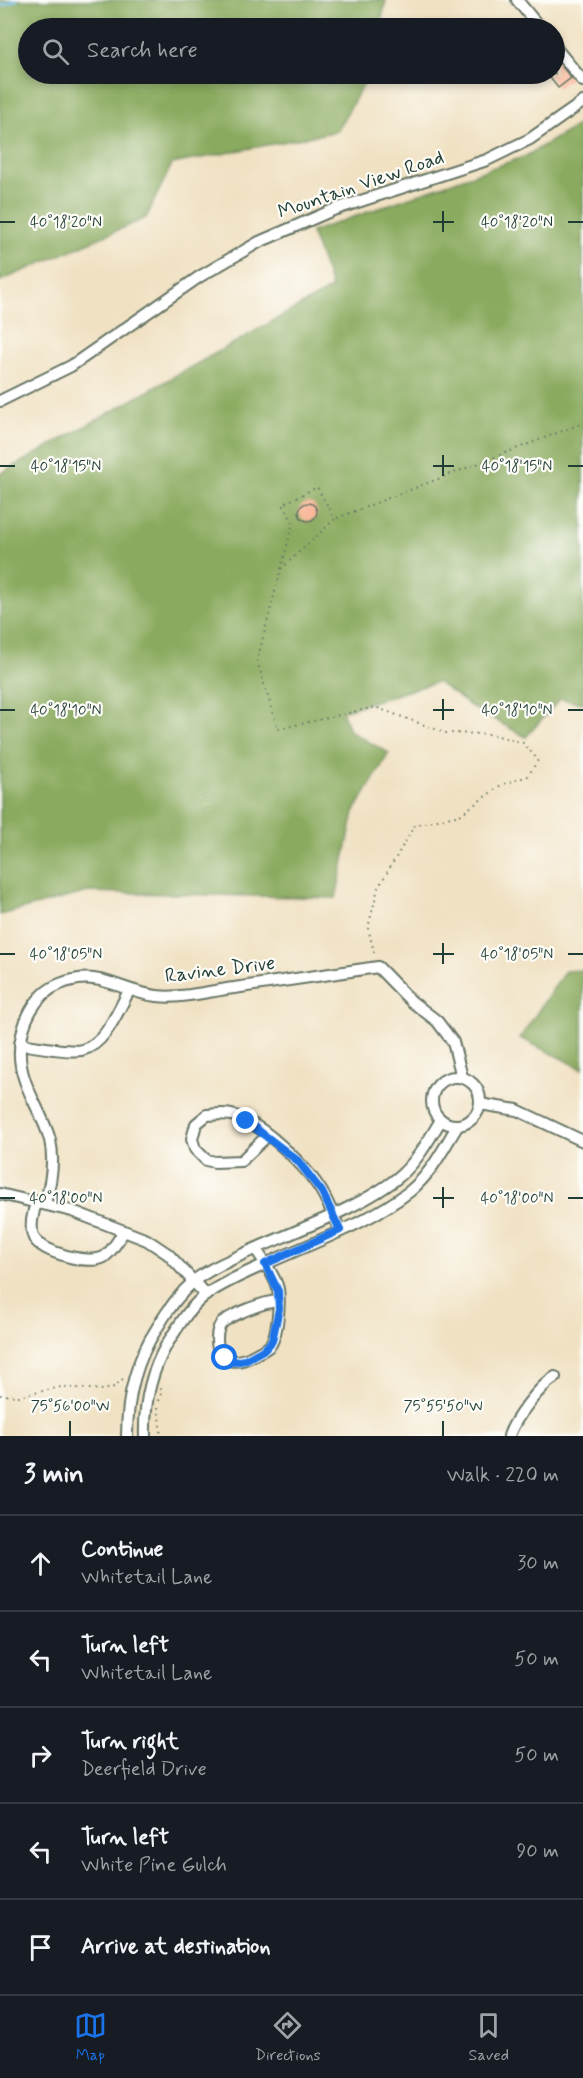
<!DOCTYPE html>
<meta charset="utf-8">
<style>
:root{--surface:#171b24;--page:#242831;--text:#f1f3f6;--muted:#9ea1a6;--line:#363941;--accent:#1a73e8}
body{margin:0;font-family:Mynerve,sans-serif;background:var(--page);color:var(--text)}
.stop{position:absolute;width:18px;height:18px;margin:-14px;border:4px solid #1a73e8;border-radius:50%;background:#fff}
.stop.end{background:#1a73e8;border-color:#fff;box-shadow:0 2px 6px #0008}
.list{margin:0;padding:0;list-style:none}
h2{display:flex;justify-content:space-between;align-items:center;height:78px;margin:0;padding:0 24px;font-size:26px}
h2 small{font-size:20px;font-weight:400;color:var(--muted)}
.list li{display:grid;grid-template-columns:39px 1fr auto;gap:18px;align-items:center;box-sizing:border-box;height:96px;padding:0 24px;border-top:2px solid var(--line)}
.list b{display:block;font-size:22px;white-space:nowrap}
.list p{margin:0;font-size:20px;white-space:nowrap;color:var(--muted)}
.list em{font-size:20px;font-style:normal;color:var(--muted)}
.icon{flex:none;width:33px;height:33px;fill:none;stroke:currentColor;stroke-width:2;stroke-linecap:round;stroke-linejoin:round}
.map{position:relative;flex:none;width:583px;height:1436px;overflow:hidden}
.search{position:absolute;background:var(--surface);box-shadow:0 3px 9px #0003;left:18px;right:18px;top:18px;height:66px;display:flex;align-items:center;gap:15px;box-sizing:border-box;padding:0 21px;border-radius:33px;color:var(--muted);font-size:22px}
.sheet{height:558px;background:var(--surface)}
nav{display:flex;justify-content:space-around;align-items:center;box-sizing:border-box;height:84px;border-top:2px solid var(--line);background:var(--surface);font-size:16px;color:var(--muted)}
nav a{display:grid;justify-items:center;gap:3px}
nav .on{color:var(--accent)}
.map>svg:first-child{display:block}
.forest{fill:#8aaa5e;stroke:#547449;stroke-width:1.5}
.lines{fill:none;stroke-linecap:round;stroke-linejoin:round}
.stream{stroke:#72baea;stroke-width:3}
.building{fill:#f8b091}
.minor-casing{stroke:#687666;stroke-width:14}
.path{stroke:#687666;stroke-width:2;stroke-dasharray:1.5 4.5;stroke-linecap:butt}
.minor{stroke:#fff;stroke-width:10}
.route{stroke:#1a73e8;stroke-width:8}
.ticks{fill:none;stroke:#1f3d34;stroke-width:2}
.labels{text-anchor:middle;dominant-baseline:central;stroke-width:4.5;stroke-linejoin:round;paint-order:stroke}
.street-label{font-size:20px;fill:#1f3d34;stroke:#fdfcf7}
.ticks-label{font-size:15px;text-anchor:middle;fill:#1f3d34;stroke:#fdfcf7;stroke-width:4.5;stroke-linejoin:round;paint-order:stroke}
</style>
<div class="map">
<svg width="583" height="1436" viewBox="0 0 583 1436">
<rect width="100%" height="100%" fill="#fdfcf7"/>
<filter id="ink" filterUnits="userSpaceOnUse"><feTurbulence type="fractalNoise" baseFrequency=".0167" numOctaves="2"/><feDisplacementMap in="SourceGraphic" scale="12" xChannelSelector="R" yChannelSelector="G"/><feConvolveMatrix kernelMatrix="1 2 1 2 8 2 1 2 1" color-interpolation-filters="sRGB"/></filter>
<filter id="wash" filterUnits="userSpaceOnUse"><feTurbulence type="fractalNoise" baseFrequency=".008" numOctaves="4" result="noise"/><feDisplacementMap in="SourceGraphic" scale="24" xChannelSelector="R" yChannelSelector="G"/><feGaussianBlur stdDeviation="1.35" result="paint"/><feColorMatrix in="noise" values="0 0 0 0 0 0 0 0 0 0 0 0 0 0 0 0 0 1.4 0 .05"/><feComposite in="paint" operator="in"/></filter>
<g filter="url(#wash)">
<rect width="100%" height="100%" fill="#f0e1c2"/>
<g class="forest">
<path d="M0,0H386L380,28H28V74H369L337,131L172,164L146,218L0,281Z"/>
<path d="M583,122V703L560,699L526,737L472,707L437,682L342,711L349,731L389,753L354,812L336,898L88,892L0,915V474L332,288L311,232L526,156Z"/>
<path d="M583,970V1069L520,1038L565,971Z"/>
</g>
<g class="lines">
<path class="stream" d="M0,6L16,0"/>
</g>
<g id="blocks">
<g class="building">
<path d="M555,58L571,78L558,88L547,74H555Z"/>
<circle cx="308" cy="512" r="9"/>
</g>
</g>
</g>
<g filter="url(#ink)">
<use href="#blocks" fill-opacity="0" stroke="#687666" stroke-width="1.5"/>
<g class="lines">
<g class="minor-casing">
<g id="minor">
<path d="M517,0L540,28"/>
<path d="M554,46L583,81"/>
<path d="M0,401L71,366L199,277L259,242L333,210L487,160L530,139L583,102"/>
<path d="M20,1044C35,1046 69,1053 82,1050C106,1044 118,1010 129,991"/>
<circle cx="456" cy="1101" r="24"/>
<path d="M480,1104L517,1110L583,1141"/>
<path d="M267,1136L241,1161L215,1162L206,1160L195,1149L192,1139L196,1124L207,1115C217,1114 226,1113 235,1116C263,1124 307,1167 322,1192C329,1204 334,1218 340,1230"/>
<path d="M0,1194L72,1211L147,1240L168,1254L206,1295"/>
<path d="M37,1201C33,1211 29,1228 34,1238C43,1253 89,1265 104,1257C113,1251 118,1240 124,1231"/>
<path d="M45,1203C51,1183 55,1162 50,1140C42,1110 18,1083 20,1050C21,1024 34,994 60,984C101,968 119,992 157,996C182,999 209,991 234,988C282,981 330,974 378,967L411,1001L437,1021L453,1042L462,1077"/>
<path d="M256,1249C263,1261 275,1275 278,1289C280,1302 278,1332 271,1344C268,1349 261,1351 256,1354C239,1364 217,1366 217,1339C217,1333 218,1326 223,1322C235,1313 264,1302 278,1301"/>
<path d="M127,1436C127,1397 136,1360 157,1328C167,1311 179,1294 194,1281C210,1268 231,1260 250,1251C295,1231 365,1206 401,1175C418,1160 429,1139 441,1120"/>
<path d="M145,1436C144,1404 151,1372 167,1344C178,1327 190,1306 207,1294C223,1283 241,1275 259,1267C308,1244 368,1224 410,1191C432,1173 443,1149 458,1125"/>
<path d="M509,1436C514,1419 540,1386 555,1377"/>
</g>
</g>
<g class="path">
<path d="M337,518L583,423"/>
<path d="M281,569L293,523L283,504L317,487L335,519L281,569L257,661L278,729L375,707L446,733L491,734L523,743L538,760L528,776L501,785L460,815L415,825L378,888L368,928L375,956"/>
<path d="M0,1395L20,1396L61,1387L104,1390L114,1387L124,1378"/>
<path d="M159,1401L162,1390L160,1388"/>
<path d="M158,1407L161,1436"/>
</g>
<use href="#minor" class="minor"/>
</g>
</g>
<g class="lines" filter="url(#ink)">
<path class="route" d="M225,1358L234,1362L245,1360L265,1349L272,1341L279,1309L278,1291L265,1264L340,1230L322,1192L298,1161L246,1121"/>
</g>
<path class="ticks" d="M443,211V232M0,222H15M433,222H454M568,222H583M443,455V476M0,466H15M433,466H454M568,466H583M443,699V720M0,710H15M433,710H454M568,710H583M443,943V964M0,954H15M433,954H454M568,954H583M443,1187V1208M0,1198H15M433,1198H454M568,1198H583M70,1421V1436M443,1421V1436"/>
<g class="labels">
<g class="street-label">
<text transform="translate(361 185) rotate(-19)">Mountain View Road</text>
<text transform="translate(220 970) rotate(-7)">Ravine Drive</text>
</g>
</g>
<g class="ticks-label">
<text x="66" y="227">40°18'20"N</text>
<text x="517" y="227">40°18'20"N</text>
<text x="66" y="471">40°18'15"N</text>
<text x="517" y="471">40°18'15"N</text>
<text x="66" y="715">40°18'10"N</text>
<text x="517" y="715">40°18'10"N</text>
<text x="66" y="959">40°18'05"N</text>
<text x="517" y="959">40°18'05"N</text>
<text x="66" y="1203">40°18'00"N</text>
<text x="517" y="1203">40°18'00"N</text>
<text x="70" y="1411">75°56'00"W</text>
<text x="443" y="1411">75°55'50"W</text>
</g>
</svg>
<div class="stop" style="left:225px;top:1358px"></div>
<div class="stop end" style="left:246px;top:1121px"></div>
<div class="search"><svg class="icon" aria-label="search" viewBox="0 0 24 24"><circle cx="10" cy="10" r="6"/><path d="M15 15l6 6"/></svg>Search here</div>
</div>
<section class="sheet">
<h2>3 min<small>Walk · 220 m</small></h2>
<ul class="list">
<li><svg class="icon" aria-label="ahead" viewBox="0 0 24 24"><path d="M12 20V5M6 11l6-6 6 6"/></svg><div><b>Continue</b><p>Whitetail Lane</p></div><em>30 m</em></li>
<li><svg class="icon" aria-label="left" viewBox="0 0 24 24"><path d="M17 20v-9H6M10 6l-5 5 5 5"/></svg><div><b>Turn left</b><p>Whitetail Lane</p></div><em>50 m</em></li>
<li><svg class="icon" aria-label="right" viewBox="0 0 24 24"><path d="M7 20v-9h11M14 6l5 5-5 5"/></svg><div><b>Turn right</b><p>Deerfield Drive</p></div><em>50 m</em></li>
<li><svg class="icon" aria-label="left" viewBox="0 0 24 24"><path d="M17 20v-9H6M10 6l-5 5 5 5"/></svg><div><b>Turn left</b><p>White Pine Gulch</p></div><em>90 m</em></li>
<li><svg class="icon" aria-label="arrive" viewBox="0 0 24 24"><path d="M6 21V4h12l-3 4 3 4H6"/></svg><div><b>Arrive at destination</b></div></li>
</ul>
</section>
<nav>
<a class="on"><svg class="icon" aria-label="map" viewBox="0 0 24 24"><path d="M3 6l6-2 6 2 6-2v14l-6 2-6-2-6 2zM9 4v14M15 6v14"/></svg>Map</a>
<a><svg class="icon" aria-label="directions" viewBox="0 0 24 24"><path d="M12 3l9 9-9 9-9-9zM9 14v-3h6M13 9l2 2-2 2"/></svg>Directions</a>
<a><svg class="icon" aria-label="saved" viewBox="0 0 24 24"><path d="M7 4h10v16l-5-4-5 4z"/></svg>Saved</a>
</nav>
